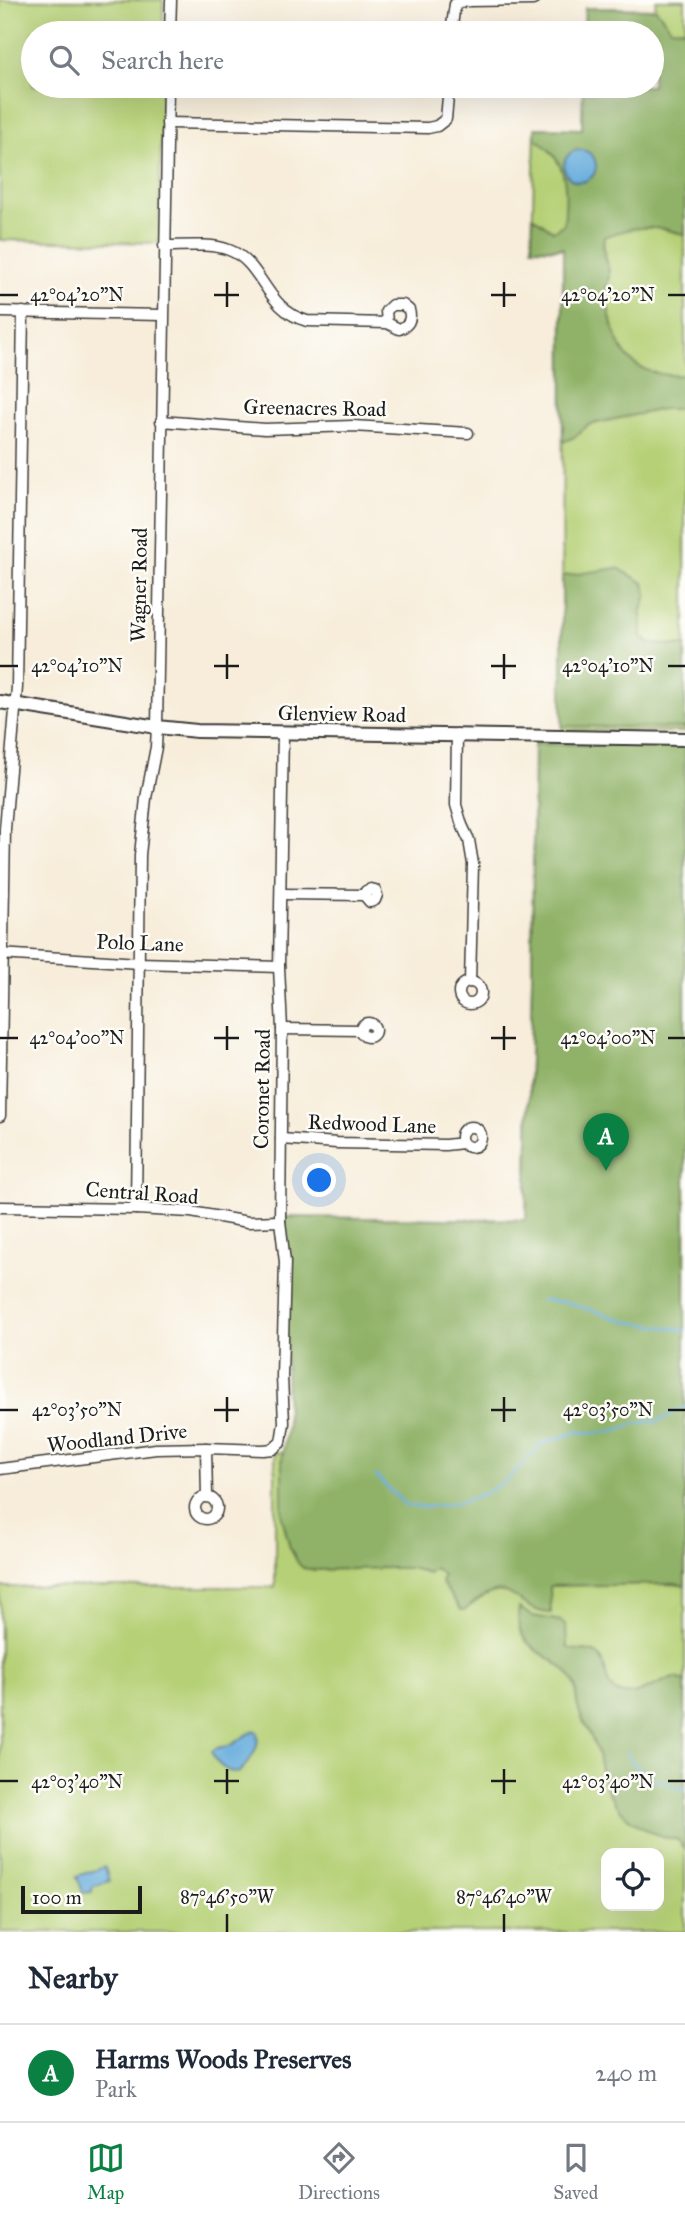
<!DOCTYPE html>
<meta charset="utf-8">
<style>
:root{--surface:#fff;--page:#f6f6f7;--text:#1f2937;--muted:#747a83;--line:#e0e1e3;--accent:#0b8043}
body{margin:0;font-family:"IM FELL Great Primer",serif;background:var(--page);color:var(--text)}
.controls{position:absolute;right:21px;bottom:21px;display:grid;overflow:hidden;border-radius:14px;box-shadow:0 7px 28px #0002}
.controls button{width:63px;height:63px;display:grid;place-items:center;padding:0;border:0;border-bottom:2px solid var(--line);background:var(--surface);color:var(--text);font:35px sans-serif}
.scale{position:absolute;left:21px;bottom:18px;width:121px;box-sizing:border-box;padding-left:7px;border:4px solid #1c1c1c;border-top:0;font-size:19px;line-height:24px;white-space:nowrap;color:#1c1c1c;-webkit-text-stroke:5px #fdfcf7;paint-order:stroke}
.you{position:absolute;left:320px;top:1181px;width:24px;height:24px;margin:-18px;border:5px solid #fff;border-radius:50%;background:#1a73e8;box-shadow:0 0 0 10px #1a73e833}
.badge{display:grid;place-items:center;width:46px;height:46px;border-radius:50%;background:var(--accent);color:#fff;font-size:23px;font-weight:700}
.pin{position:absolute;translate:-50% -58px;filter:drop-shadow(0 2px 4px #0008)}
.pin::after{content:'';position:absolute;top:37px;width:24px;height:21px;background:inherit;clip-path:polygon(0 0,100% 0,50% 100%)}
.list{margin:0;padding:0;list-style:none}
h2{display:flex;justify-content:space-between;align-items:center;height:91px;margin:0;padding:0 28px;font-size:30px}
h2 small{font-size:23px;font-weight:400;color:var(--muted)}
.list li{display:grid;grid-template-columns:46px 1fr auto;gap:21px;align-items:center;box-sizing:border-box;height:98px;padding:0 28px;border-top:2px solid var(--line)}
.list b{display:block;font-size:26px;white-space:nowrap}
.list p{margin:0;font-size:23px;white-space:nowrap;color:var(--muted)}
.list em{font-size:23px;font-style:normal;color:var(--muted)}
.icon{flex:none;width:38px;height:38px;fill:none;stroke:currentColor;stroke-width:2;stroke-linecap:round;stroke-linejoin:round}
.map{position:relative;flex:none;width:685px;height:1932px;overflow:hidden}
.search{position:absolute;background:var(--surface);box-shadow:0 7px 28px #0002;left:21px;right:21px;top:21px;height:77px;display:flex;align-items:center;gap:18px;box-sizing:border-box;padding:0 24px;border-radius:38px;color:var(--muted);font-size:26px}
.sheet{height:189px;background:var(--surface)}
nav{display:flex;justify-content:space-around;align-items:center;box-sizing:border-box;height:98px;border-top:2px solid var(--line);background:var(--surface);font-size:19px;color:var(--muted)}
nav a{display:grid;justify-items:center;gap:4px}
nav .on{color:var(--accent)}
.map>svg:first-child{display:block}
.green{fill:#b5d076;stroke:#687649;stroke-width:2;fill-rule:evenodd}
.forest{fill:#90b267;stroke:#566742;stroke-width:2;fill-rule:evenodd}
.water{fill:#67addd;stroke:#42647c;stroke-width:2}
.lines{fill:none;stroke-linecap:round;stroke-linejoin:round}
.stream{stroke:#67addd;stroke-width:2.5}
.minor-casing{stroke:#3d3b38;stroke-width:13}
.major-casing{stroke:#3d3b38;stroke-width:16}
.minor{stroke:#fff;stroke-width:10}
.major{stroke:#fff;stroke-width:12}
.ticks{fill:none;stroke:#1c1c1c;stroke-width:2.5}
.labels{text-anchor:middle;dominant-baseline:central;stroke-width:5;stroke-linejoin:round;paint-order:stroke}
.street-label{font-size:21px;fill:#1c1c1c;stroke:#fdfcf7}
.ticks-label{font-size:18px;text-anchor:middle;fill:#1c1c1c;stroke:#fdfcf7;stroke-width:5;stroke-linejoin:round;paint-order:stroke}
</style>
<div class="map">
<svg width="685" height="1932" viewBox="0 0 685 1932">
<rect width="100%" height="100%" fill="#fdfcf7"/>
<filter id="ink" filterUnits="userSpaceOnUse"><feTurbulence type="fractalNoise" baseFrequency=".0143" numOctaves="2"/><feDisplacementMap in="SourceGraphic" scale="14" xChannelSelector="R" yChannelSelector="G"/><feConvolveMatrix kernelMatrix="1 2 1 2 8 2 1 2 1" color-interpolation-filters="sRGB"/></filter>
<filter id="wash" filterUnits="userSpaceOnUse"><feTurbulence type="fractalNoise" baseFrequency=".00686" numOctaves="4" result="noise"/><feDisplacementMap in="SourceGraphic" scale="28" xChannelSelector="R" yChannelSelector="G"/><feGaussianBlur stdDeviation="1.57" result="paint"/><feColorMatrix in="noise" values="0 0 0 0 0 0 0 0 0 0 0 0 0 0 0 0 0 1.4 0 .05"/><feComposite in="paint" operator="in"/></filter>
<g filter="url(#wash)">
<rect width="100%" height="100%" fill="#f7edda"/>
<g class="green">
<path d="M0,0H163V33H33V86H162L159,243L0,240Z"/>
<path d="M656,0H685V130H654L664,229L685,235V732L562,730L563,249L532,248L535,128L582,129L583,86H652V33H584L585,8L655,9Z"/>
<path d="M534,741L685,743V1932H0V1587H275V1453L284,1452L287,1425L284,1217L526,1220L532,979ZM606,1853H659V1906H606Z"/>
</g>
<g class="forest">
<path d="M585,8L656,9L671,28L685,29V235C657,224 632,226 604,237C601,251 608,259 609,273C609,281 605,288 606,295C606,302 609,309 610,316C620,360 638,377 685,375V409H663L588,425L575,437L563,442V248H532L533,217L553,231L564,224C567,188 569,160 535,139V128L582,129L583,86H652V33H584ZM578,151L586,152V180L576,182L567,174L570,153Z"/>
<path d="M618,568L644,583L647,595L642,610V637L650,644L685,646V728L562,726V576Z"/>
<path d="M534,744L685,746V1586L674,1584L550,1586L551,1613C509,1610 514,1568 465,1610H461L441,1582L443,1575L435,1568L428,1573L410,1568H389L315,1570L303,1568L298,1563L290,1548L282,1517V1460L287,1425L284,1217L526,1220L532,979Z"/>
<path d="M519,1608L533,1616L561,1621L566,1625L567,1647C577,1653 590,1647 598,1655C610,1666 602,1686 617,1692C637,1701 659,1679 675,1678C678,1678 681,1680 685,1681V1849L678,1840C644,1835 613,1813 603,1778C600,1770 600,1760 597,1752C593,1736 582,1723 578,1707C575,1698 578,1690 573,1681C558,1652 511,1654 519,1608Z"/>
</g>
<g class="water">
<circle cx="580" cy="166" r="16"/>
<path d="M256,1731C263,1745 248,1764 238,1773C226,1772 214,1763 212,1751C218,1746 221,1748 229,1746C239,1742 245,1733 256,1731Z"/>
<path d="M105,1867L109,1881L92,1887V1892L83,1893L77,1876Z"/>
</g>
<g class="lines">
<g class="stream">
<path d="M542,1300L566,1302L629,1322L685,1330"/>
<path d="M376,1476L406,1506L426,1507L460,1503L485,1493L507,1480L543,1443L577,1432L598,1433L621,1429L636,1423L658,1421L685,1407"/>
<path d="M626,1752C635,1773 664,1784 685,1789"/>
</g>
</g>
</g>
<g filter="url(#ink)">
<g class="lines">
<g class="minor-casing">
<g id="minor">
<path d="M170,33L171,0"/>
<path d="M451,33L455,4L468,1L533,0"/>
<path d="M167,123L428,128L437,126L446,119L449,86"/>
<path d="M164,246C185,246 210,243 229,250C264,263 264,309 307,321L387,323L399,329C408,326 412,320 409,310L403,305H392L386,311L387,323"/>
<path d="M0,312L163,315"/>
<path d="M161,421L265,429L353,426L468,433"/>
<path d="M457,734L456,805L462,825L469,840L473,864L470,982"/>
<path d="M281,894L364,895L370,902L375,900L377,895L375,890L371,889L366,891L364,895"/>
<path d="M0,954L139,963L279,967"/>
<circle cx="470" cy="993" r="11"/>
<circle cx="368" cy="1030" r="7"/>
<path d="M282,1029L361,1030"/>
<path d="M0,1116L5,829L17,687L23,312"/>
<circle cx="471" cy="1137" r="10"/>
<path d="M281,1139L337,1143L445,1145L463,1143"/>
<path d="M0,1207L136,1209L191,1212L248,1222L280,1221"/>
<path d="M136,1209L140,855L146,798L156,747L157,727L168,86"/>
<path d="M206,1448L207,1497"/>
<path d="M0,1469L156,1449L206,1448L263,1450L273,1449L281,1442L284,1423L282,1377L285,1262L280,1221L282,1029L279,967L283,732"/>
<circle cx="206" cy="1508" r="11"/>
</g>
</g>
<g class="major-casing">
<path id="major" d="M0,702L157,727L197,731L685,739"/>
</g>
<use href="#minor" class="minor"/>
<use href="#major" class="major"/>
</g>
</g>
<path class="ticks" d="M227,282V307M504,282V307M0,295H18M214,295H239M491,295H516M668,295H685M227,654V679M504,654V679M0,666H18M214,666H239M491,666H516M668,666H685M227,1026V1050M504,1026V1050M0,1038H18M214,1038H239M491,1038H516M668,1038H685M227,1397V1422M504,1397V1422M0,1410H18M214,1410H239M491,1410H516M668,1410H685M227,1769V1794M504,1769V1794M0,1781H18M214,1781H239M491,1781H516M668,1781H685M227,1914V1932M504,1914V1932"/>
<g class="labels">
<g class="street-label">
<text transform="translate(315 408) rotate(1)">Greenacres Road</text>
<text transform="translate(139 585) rotate(-89)">Wagner Road</text>
<text transform="translate(342 714) rotate(1)">Glenview Road</text>
<text transform="translate(140 943) rotate(2)">Polo Lane</text>
<text transform="translate(262 1089) rotate(-89)">Coronet Road</text>
<text transform="translate(372 1124) rotate(2)">Redwood Lane</text>
<text transform="translate(142 1193) rotate(4)">Central Road</text>
<text transform="translate(117 1438) rotate(-6)">Woodland Drive</text>
</g>
</g>
<g class="ticks-label">
<text x="77" y="301">42°04'20"N</text>
<text x="608" y="301">42°04'20"N</text>
<text x="77" y="672">42°04'10"N</text>
<text x="608" y="672">42°04'10"N</text>
<text x="77" y="1044">42°04'00"N</text>
<text x="608" y="1044">42°04'00"N</text>
<text x="77" y="1416">42°03'50"N</text>
<text x="608" y="1416">42°03'50"N</text>
<text x="77" y="1788">42°03'40"N</text>
<text x="608" y="1788">42°03'40"N</text>
<text x="227" y="1903">87°46'50"W</text>
<text x="504" y="1903">87°46'40"W</text>
</g>
</svg>
<div class="controls">
<button><svg class="icon" aria-label="locate" viewBox="0 0 24 24"><circle cx="12" cy="12" r="6"/><path d="M12 2v4M12 18v4M2 12h4M18 12h4"/></svg></button>
</div>
<div class="scale">100 m</div>
<div class="you"></div>
<div class="pin badge" style="left:606px;top:1171px">A</div>
<div class="search"><svg class="icon" aria-label="search" viewBox="0 0 24 24"><circle cx="10" cy="10" r="6"/><path d="M15 15l6 6"/></svg>Search here</div>
</div>
<section class="sheet">
<h2>Nearby<small></small></h2>
<ul class="list">
<li><span class="badge">A</span><div><b>Harms Woods Preserves</b><p>Park</p></div><em>240 m</em></li>
</ul>
</section>
<nav>
<a class="on"><svg class="icon" aria-label="map" viewBox="0 0 24 24"><path d="M3 6l6-2 6 2 6-2v14l-6 2-6-2-6 2zM9 4v14M15 6v14"/></svg>Map</a>
<a><svg class="icon" aria-label="directions" viewBox="0 0 24 24"><path d="M12 3l9 9-9 9-9-9zM9 14v-3h6M13 9l2 2-2 2"/></svg>Directions</a>
<a><svg class="icon" aria-label="saved" viewBox="0 0 24 24"><path d="M7 4h10v16l-5-4-5 4z"/></svg>Saved</a>
</nav>
